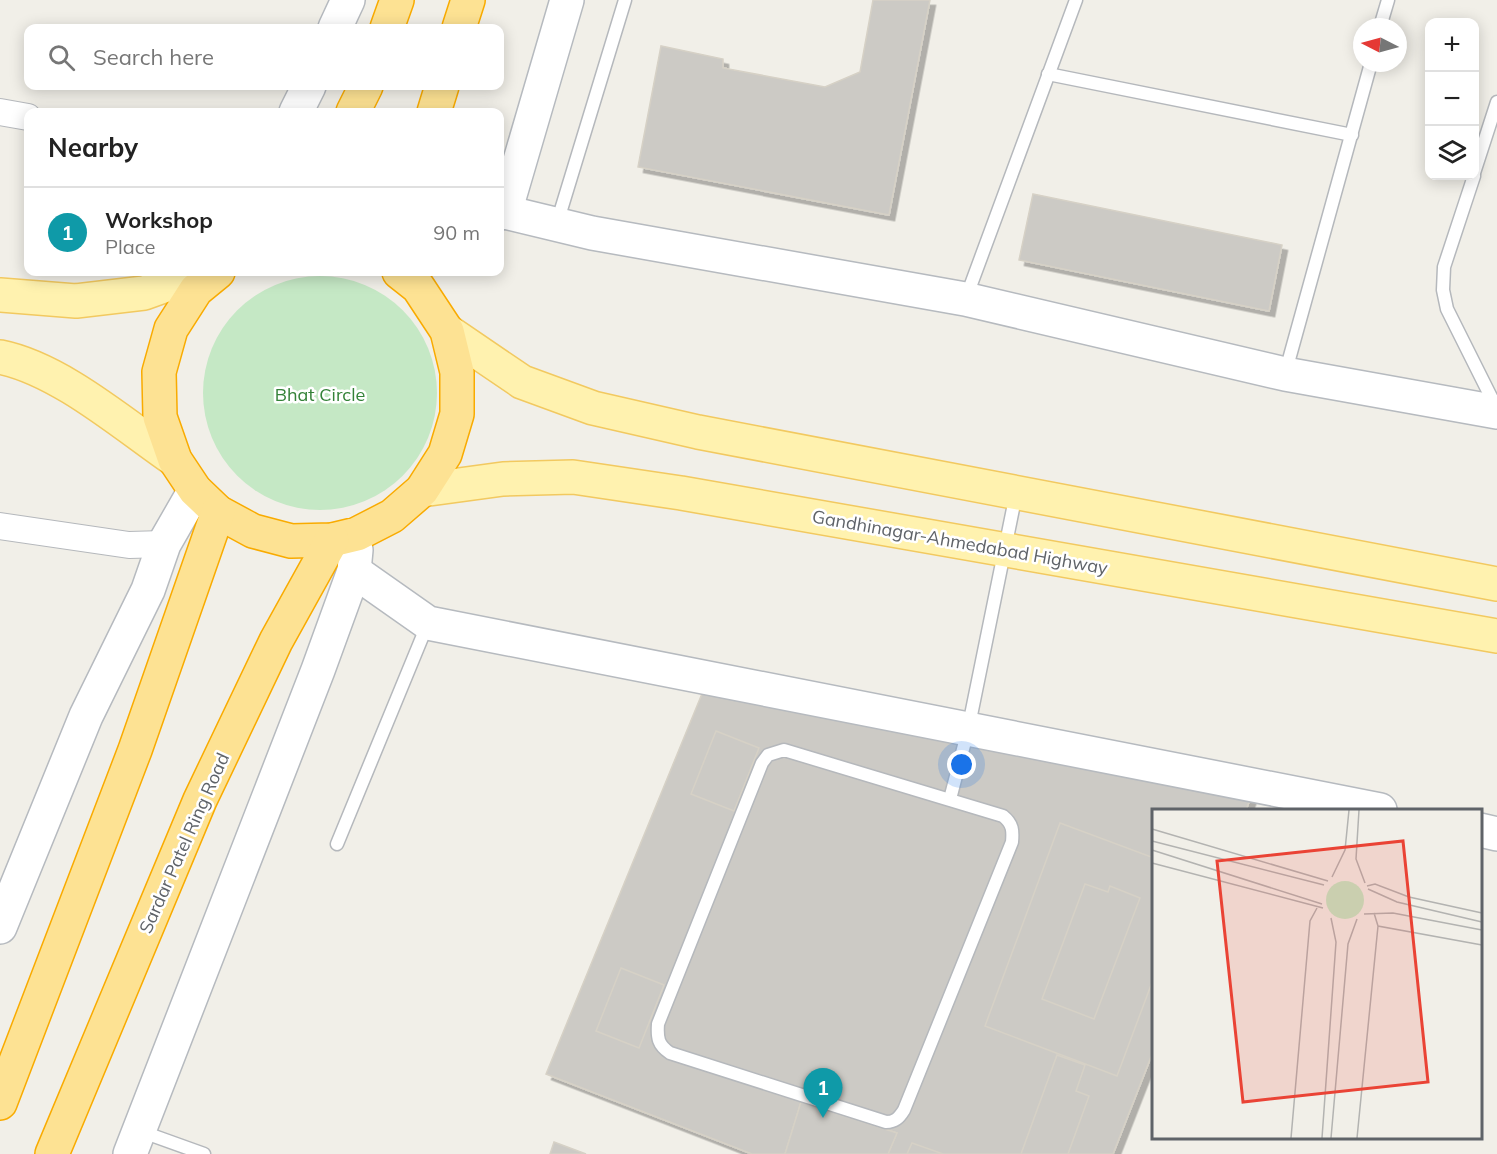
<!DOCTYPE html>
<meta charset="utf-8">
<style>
:root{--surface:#fff;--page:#f6f6f6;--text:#222;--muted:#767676;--line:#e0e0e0;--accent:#ea4335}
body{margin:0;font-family:Mulish,sans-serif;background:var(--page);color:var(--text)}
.controls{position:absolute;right:18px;top:18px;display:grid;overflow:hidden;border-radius:12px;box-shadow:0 3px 15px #0003}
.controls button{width:54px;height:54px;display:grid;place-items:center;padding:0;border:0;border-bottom:2px solid var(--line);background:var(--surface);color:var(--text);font:30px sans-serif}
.compass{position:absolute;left:1353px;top:18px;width:54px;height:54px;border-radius:50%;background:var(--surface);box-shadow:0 3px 15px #0003;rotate:276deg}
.you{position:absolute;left:962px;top:765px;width:21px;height:21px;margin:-15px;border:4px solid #fff;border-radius:50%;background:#1a73e8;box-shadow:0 0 0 9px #1a73e833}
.badge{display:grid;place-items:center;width:39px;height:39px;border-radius:50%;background:var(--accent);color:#fff;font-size:20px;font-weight:700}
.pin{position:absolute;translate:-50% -50px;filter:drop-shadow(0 2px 3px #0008)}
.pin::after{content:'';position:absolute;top:32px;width:21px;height:18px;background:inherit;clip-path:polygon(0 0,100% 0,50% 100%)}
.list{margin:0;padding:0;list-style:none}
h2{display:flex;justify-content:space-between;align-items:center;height:78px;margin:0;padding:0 24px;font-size:26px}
h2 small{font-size:20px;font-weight:400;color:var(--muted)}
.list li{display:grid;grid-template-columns:39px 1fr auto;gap:18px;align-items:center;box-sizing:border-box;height:90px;padding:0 24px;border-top:2px solid var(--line)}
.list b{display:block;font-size:22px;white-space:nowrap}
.list p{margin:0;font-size:20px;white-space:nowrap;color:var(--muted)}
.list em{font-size:20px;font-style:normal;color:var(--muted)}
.icon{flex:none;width:33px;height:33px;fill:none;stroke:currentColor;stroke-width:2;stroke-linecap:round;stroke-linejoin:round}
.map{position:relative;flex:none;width:1497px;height:1154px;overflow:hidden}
.search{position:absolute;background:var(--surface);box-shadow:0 3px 15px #0003;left:24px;top:24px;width:480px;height:66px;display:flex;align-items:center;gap:15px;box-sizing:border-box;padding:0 21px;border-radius:12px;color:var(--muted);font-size:22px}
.panel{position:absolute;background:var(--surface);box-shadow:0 3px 15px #0003;left:24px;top:108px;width:480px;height:168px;border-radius:12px}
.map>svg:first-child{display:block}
.green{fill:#c5e8c5}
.building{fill:#cccac5;stroke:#d6d1c6;stroke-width:1.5;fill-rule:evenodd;filter:url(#shadow)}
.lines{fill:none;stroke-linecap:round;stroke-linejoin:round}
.lane-casing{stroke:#b5b8bc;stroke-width:15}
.street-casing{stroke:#b5b8bc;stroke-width:28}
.secondary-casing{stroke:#b6babf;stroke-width:36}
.primary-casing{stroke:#f2c960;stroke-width:36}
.highway-casing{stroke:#f9ab00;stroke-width:36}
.lane{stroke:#fff;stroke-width:12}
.street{stroke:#fff;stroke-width:26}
.secondary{stroke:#fff;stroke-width:33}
.primary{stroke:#fff2af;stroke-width:33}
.highway{stroke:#fde293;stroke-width:33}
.labels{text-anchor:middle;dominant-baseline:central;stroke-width:5;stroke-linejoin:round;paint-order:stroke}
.park-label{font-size:18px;fill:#348238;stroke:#fff}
.street-label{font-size:18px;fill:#5f6368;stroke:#fff}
.inset-road{fill:none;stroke:#b3b3b1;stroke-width:1.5}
.view{fill:#ea4335;fill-opacity:0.15;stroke:#ea4335;stroke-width:3}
.inset-edge{fill:none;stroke:#5f6368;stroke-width:3}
</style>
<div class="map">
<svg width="1497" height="1154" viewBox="0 0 1497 1154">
<defs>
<filter id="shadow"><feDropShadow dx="5.5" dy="5.5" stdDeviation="0" flood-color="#0004"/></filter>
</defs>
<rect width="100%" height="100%" fill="#f1efe8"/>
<circle class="green" cx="320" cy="393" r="117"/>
<g class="building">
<path d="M873,0H930L889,215L638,167L661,46L723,59V68L825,87L860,72Z"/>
<path d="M1033,194L1282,245L1269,311L1019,260Z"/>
<path d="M708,679L1255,786L1246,810H1154V1049L1113,1154H752L546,1074Z"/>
<path d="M716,731L759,748L734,811L691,794Z"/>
<path d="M1060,823L1154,858V977L1117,1076L985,1026ZM1085,884L1108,892L1110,886L1140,898L1094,1019L1042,999Z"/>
<path d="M621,968L664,985L639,1048L596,1031Z"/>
<path d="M1057,1055L1085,1065L1076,1091L1089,1096L1068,1154H1021Z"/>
<path d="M801,1102L897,1133L888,1154H785Z"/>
<path d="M801,1102L897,1133L888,1154H785Z"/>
<path d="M554,1142L586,1154H550Z"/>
<path d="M912,1143L943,1154H907Z"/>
</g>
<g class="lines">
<g class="lane-casing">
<g id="lane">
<path d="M1380,27L1388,0"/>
<path d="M1048,74L1352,135"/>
<path d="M1474,173L1497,102"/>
<path d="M1474,176L1444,267L1443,290L1447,309L1496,407"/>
<path d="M557,223L625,0"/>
<path d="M966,298L1076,0"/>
<path d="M1285,374L1371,63"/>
<path d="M784,750L1003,816C1013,824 1013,831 1012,842L904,1110C899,1118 895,1122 886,1122L670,1053C658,1045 657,1038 658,1024L762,763L768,755Z"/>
<path d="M950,799L968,730L1016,494"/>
<path d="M337,844L428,623"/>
<path d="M140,1131L204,1154"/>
</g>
</g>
<g class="street-casing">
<g id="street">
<path d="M0,112L28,117"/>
<path d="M0,526L129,545L164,544"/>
</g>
</g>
<g class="secondary-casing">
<g id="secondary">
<path d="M335,28L348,0"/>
<path d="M296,112L309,86"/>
<path d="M505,212L592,233L965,299L1285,374L1497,412"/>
<path d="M500,213L505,212L567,0"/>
<path d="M354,571L428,623L1380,810"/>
<path d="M1480,830L1497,834"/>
<path d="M0,927L86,716L148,590L164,544L195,490"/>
<path d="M130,1154L318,670L354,571L356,550"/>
</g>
</g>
<g class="primary-casing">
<g id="primary">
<path d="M0,295L76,301L144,293L202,272"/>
<path d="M447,331L522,382L593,408L698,432L1497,584"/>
<path d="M0,357C60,369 124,425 175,460"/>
<path d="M422,490L503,479L573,477L681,493L1497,636"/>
</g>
</g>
<g class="highway-casing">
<g id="highway">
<path d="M387,28L397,0"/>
<path d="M459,28L468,0"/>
<path d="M353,112L366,86"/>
<path d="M434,112L442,86"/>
<path d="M218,272L196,290L171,329L159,372L160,417L175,460L195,490L218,512L253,531L291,541L332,540L357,534L392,516L422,490L445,454L457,414V372L447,331L418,287L399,272"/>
<path d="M0,1103L135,750L218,512"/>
<path d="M52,1154L200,800L276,641L332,540"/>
</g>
</g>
<use href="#lane" class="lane"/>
<use href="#street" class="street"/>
<use href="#secondary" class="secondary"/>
<use href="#primary" class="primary"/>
<use href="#highway" class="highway"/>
</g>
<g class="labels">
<g class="park-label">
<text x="320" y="394">Bhat Circle</text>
</g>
<g class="street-label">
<text transform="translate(960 542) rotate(10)">Gandhinagar-Ahmedabad Highway</text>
<text transform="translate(184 843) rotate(-66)">Sardar Patel Ring Road</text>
</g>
</g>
<g transform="translate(1152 809)">
<rect width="330" height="330" fill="#f1efe8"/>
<path d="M174 91a19 19 0 1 1 38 0a19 19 0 1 1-38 0Z" fill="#c5e8c5"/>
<path class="inset-road" d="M207,1L204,50L213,74M0,20L176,72M0,32L172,76M0,41L170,95M0,54L171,99M180,68L193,41L197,1M215,77L223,75L257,88L330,104M216,80L245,93L330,113M222,104L226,117L330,136M212,105L241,104L330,121M139,329L158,112L165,99M170,329L184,133L179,109M179,329L196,135L205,110M205,329L226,117"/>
<path class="view" d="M251,32L276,273L91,293L65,52Z"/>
<rect width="330" height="330" class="inset-edge"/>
</g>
</svg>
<div class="controls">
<button>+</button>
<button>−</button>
<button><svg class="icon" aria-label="layers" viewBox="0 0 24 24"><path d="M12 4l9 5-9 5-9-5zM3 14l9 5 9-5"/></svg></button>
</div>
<svg class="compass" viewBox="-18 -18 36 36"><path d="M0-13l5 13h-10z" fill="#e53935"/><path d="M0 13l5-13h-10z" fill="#767676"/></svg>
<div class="you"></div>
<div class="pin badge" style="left:823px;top:1118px;background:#0f9aa8">1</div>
<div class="search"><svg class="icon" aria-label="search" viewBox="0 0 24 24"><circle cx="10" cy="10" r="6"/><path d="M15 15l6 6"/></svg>Search here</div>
<section class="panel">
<h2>Nearby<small></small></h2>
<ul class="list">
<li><span class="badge" style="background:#0f9aa8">1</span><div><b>Workshop</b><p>Place</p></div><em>90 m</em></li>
</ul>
</section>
</div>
